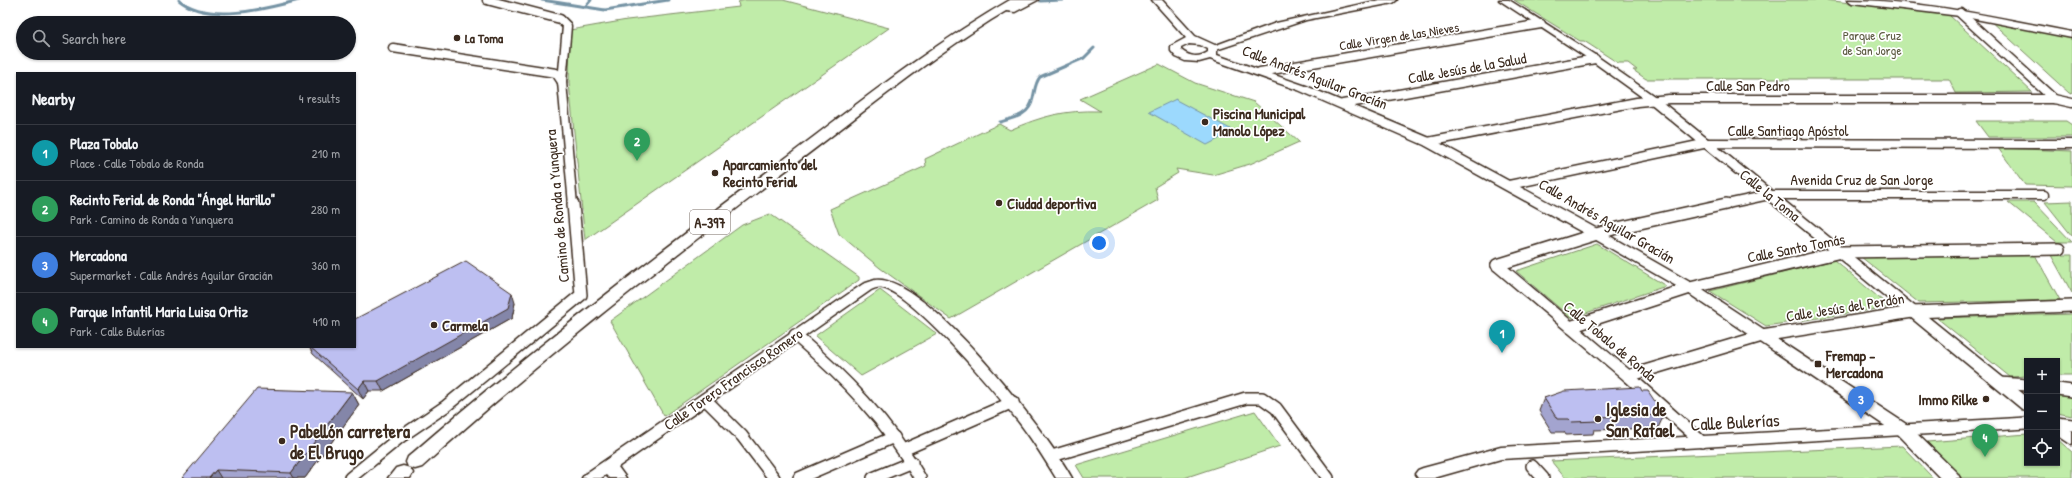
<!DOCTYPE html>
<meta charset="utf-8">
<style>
:root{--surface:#171b24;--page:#242831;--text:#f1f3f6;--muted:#9ea1a6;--line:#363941;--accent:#b45309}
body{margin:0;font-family:"Patrick Hand",sans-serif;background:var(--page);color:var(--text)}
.controls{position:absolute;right:12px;bottom:12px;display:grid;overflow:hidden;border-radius:0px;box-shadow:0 1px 3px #0004}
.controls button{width:36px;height:36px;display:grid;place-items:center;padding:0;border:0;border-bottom:1px solid var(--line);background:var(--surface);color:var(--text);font:20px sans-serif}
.you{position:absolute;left:1099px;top:243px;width:14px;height:14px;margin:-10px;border:3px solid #fff;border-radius:50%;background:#1a73e8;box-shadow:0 0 0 6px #1a73e833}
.badge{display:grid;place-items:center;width:26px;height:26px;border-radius:50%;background:var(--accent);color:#fff;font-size:13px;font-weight:700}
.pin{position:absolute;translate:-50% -33px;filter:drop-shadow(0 1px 2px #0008)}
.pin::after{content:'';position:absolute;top:21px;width:14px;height:12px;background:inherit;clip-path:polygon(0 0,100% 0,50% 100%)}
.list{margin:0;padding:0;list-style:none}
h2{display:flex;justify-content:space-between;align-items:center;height:52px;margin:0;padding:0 16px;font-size:17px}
h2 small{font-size:13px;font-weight:400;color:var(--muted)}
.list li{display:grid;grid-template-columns:26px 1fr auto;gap:12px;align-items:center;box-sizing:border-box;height:56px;padding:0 16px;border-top:1px solid var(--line)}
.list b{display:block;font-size:15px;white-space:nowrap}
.list p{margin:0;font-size:13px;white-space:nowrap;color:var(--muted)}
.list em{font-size:13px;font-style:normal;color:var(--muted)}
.icon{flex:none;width:22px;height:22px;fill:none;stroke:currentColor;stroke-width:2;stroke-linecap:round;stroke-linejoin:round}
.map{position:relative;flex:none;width:2072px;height:478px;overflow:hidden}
.search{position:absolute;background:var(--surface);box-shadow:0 1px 3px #0004;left:16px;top:16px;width:340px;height:44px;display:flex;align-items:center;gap:10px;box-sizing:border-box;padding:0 14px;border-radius:22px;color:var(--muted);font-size:15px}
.panel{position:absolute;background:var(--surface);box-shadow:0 1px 3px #0004;left:16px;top:72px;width:340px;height:276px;border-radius:0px}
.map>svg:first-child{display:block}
.green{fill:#c0eca9;stroke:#7e8b64}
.water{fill:#9cd9fd;stroke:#7593a4}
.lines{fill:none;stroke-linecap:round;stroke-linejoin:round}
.stream{stroke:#7593a4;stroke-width:3}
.minor-far1-casing{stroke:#3b2a1e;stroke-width:11}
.minor-casing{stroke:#3b2a1e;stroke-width:14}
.tertiary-casing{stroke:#3b2a1e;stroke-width:3}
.secondary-casing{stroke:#3b2a1e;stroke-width:3}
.primary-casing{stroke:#3b2a1e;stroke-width:3}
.minor-far1{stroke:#fff;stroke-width:8}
.minor{stroke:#fff;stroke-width:11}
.tertiary{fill:#fff;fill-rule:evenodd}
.secondary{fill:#fff;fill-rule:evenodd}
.primary{fill:#fff;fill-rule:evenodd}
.wall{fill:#a3a4cf;stroke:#3b2a1e}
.shaded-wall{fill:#8486a9;stroke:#3b2a1e}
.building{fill:#bdbff1;stroke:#3b2a1e}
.poi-dot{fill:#3b2a1e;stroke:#fff;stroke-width:1.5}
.labels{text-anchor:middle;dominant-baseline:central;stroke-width:3.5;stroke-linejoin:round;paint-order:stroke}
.far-park-label{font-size:13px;fill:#5c5a41;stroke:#fff}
.far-street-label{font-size:13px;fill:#3b2a1e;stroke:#fff}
.far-poi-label{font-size:13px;font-weight:bold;fill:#3b2a1e;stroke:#fff;text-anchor:start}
.shield{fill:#fff;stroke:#766a62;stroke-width:1}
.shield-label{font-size:14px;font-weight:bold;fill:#3b2a1e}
.street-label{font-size:15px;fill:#3b2a1e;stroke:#fff}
.poi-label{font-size:15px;font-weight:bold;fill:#3b2a1e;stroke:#fff;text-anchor:start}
.near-poi-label{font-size:18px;font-weight:bold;fill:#3b2a1e;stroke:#fff;text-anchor:start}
.near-street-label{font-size:18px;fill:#3b2a1e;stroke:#fff}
</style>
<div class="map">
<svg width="2072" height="478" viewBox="0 0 2072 478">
<rect width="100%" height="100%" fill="#fff"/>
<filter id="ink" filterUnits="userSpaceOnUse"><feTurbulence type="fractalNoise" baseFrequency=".025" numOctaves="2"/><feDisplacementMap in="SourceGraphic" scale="8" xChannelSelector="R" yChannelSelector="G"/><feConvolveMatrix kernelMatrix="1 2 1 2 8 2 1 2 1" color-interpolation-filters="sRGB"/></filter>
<g filter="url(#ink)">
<g class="green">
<path d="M745,0H783L889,28L585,240L569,83L570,30L627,20L739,7L738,2Z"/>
<path d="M1514,0H1825L1949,15L2032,92L1956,93L1949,79H1646L1633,70H1637L1628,63H1618L1584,41H1580Z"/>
<path d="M1988,19L2072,35V94L2069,93Z"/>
<path d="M1159,64L1195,83L1254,102L1299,142L1250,164L1213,175L1176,169L1178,173L1155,187L1158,200L951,319L880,268L839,234L830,209L926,166L925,159L999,124L1010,130C1042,116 1065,110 1100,111L1080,99Z"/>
<path d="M1976,121H2066L2072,125V137H1988Z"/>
<path d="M1998,148L2072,151V186L2025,185Z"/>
<path d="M2072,201V236L2045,202Z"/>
<path d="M2008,202H2034L2072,242H2057Z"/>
<path d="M770,214L859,277V280L664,416L610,321L742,225Z"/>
<path d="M1597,244L1666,286L1571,318L1516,271Z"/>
<path d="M2035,255L2060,300L1919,303L1861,257Z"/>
<path d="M2051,255H2072V293L2052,257Z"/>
<path d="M1834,260L1890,307L1766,326L1710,291Z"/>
<path d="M880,290L937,334L861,376L815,336Z"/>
<path d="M2072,314V375H2057V361H2027V376L2010,377L1937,318Z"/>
<path d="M2057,393L2072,395V416L2057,413Z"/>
<path d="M1255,411L1280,446L1184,478H1084L1076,465Z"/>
<path d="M2027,434V463H2057V439L2072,452V478H1962L1927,442Z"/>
<path d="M1902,446L1933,478H1565L1551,461Z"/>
</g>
<path class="water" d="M1176,99V100L1234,131L1207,145L1149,112Z"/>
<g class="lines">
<g class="stream">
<path d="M179,0C207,24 266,9 299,0"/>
<path d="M542,0L605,10L668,0"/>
<path d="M1040,1L1062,0"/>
<path d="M585,7L591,0"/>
<path d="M1000,122C1015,118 1030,115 1033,98C1035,90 1035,83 1040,77L1084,58L1094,48"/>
</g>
<g class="minor-far1-casing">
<g id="minor-far1">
<path d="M487,0L560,19L567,26L562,82L573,205"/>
<path d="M1960,13L2054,99"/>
<path d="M393,48L556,73L562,82"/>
<path d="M1260,72L1541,24"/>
<path d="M1343,104L1595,59"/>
<path d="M1428,142L1637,102L1669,99H2054L2072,103"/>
<path d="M1509,185L1708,143L2072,144"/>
<path d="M1722,205L1769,195H2044"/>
</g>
</g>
<g class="minor-casing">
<g id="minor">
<path d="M1497,265L1613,229L1726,204"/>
<path d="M1497,265L1628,376L1702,442"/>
<path d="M1570,327L1690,288L1841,252L2059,249"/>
<path d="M795,335C844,377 888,422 920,478"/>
<path d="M1628,376L1762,336L1912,312L2072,306"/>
<path d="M2000,383L2027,385"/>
<path d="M2057,389L2072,391"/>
<path d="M705,399L742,436L774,478"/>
<path d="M2057,423L2072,425"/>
<path d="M1903,430L2027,423"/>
<path d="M903,450L1013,402"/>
<path d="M1052,456L1246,398H1262L1276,408L1328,478"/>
<path d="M1532,466L1543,478"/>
<path d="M350,478L399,438L446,406L581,295L573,204"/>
<path d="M799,478L894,437"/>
<path d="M873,478L912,462"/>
</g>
</g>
<g class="tertiary-casing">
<g id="tertiary">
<path d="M1380,0H1397L1393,3L1306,20L1213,51L1208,48L1276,23Z"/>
<path d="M1499,0H1509L1598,57L1657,98L2027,397V410L2022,409L1649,102L1592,61Z"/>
<path d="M1848,0C1923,0 1998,18 2072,32V38L1960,16L1852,3Z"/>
<path d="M875,280C925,273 1049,436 1072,478H1056C1045,460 1034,442 1021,425C999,396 915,296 883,288C879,287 875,288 871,290L618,467L626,478H609L606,475L601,478H582L585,474L863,284Z"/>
<path d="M2057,422L2072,431V445L2057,435Z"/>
<path d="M1903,425L1908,426L1910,430L1908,434L1903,435L1501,459L1434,478H1418L1415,474L1418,470L1423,468L1501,447Z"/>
</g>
</g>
<g class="secondary-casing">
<path id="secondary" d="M1152,0H1162L1195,36L1217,46V55L1306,86L1432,139L1601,231L1695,285L1909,426L1957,473L1960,478H1940L1897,434L1685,291L1591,237L1424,145L1298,90L1210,59L1199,62L1185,61L1176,57L1171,51V46L1186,38ZM1189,44L1200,45L1208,49V52C1199,58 1189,57 1181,50V48Z"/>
</g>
<g class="primary-casing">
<g id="primary">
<path d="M1010,0H1038L1015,12L1006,11L991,20C917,67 850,123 780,175C657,269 536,363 422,467L415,469L408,467L406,462L408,457C525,355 648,261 771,169C850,110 925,49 1010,0Z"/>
<path d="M403,466L410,468L413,473L410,478H388L396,468Z"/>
</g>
</g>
<use href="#minor-far1" class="minor-far1"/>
<use href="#minor" class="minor"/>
<use href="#tertiary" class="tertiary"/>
<use href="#secondary" class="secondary"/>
<use href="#primary" class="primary"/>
</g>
<g class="wall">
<path d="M515,303L512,318L383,391H369L363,399L313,354L309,347H355Z"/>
<path d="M1642,391L1664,415L1658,428L1594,430L1593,434L1566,435L1564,432H1552L1539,411L1544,398Z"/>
<path d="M352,392L359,405L305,478H182Z"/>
</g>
<g class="shaded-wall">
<path d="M512,293L515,303L512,318L383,391L378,381Z"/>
<path d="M364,381L369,391L363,399L358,389Z"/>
<path d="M352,392L359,405L305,478H294L291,473Z"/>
<path d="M216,470L221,478H209Z"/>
</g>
<g class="building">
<path d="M466,261L512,293L508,308L378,381H364L358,389L310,347H355V319Z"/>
<path d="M1640,387L1642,391H1648L1664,415L1596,417L1598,421L1572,422L1569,419H1557L1544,398L1564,391Z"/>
<path d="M257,389L352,392L291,473L216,470L209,478H182Z"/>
</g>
</g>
<g class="poi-dot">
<circle cx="457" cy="38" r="4"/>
<circle cx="1205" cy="122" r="4"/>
<circle cx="715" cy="173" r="4"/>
<circle cx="999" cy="203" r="4"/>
<circle cx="434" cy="325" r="4"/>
<rect x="1814" y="360" width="8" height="8" rx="2"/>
<circle cx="1986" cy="399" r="4"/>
<circle cx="1598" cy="419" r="4"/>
<circle cx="282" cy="441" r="4"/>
</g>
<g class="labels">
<g class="far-park-label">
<text x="1872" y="35">Parque Cruz<tspan x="1872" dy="15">de San Jorge</tspan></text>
</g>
<g class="far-street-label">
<text transform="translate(1399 36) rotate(-9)">Calle Virgen de las Nieves</text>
</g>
<g class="far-poi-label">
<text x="465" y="38">La Toma</text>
</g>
<rect class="shield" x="690" y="210" width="40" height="24" rx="3"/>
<g class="shield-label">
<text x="710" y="222">A-397</text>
</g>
<g class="street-label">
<text transform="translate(1467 68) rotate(-10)">Calle Jesús de la Salud</text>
<text transform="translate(1315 77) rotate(21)">Calle Andrés Aguilar Gracián</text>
<text x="1748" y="85">Calle San Pedro</text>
<text x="1788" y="130">Calle Santiago Apóstol</text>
<text x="1862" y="179">Avenida Cruz de San Jorge</text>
<text transform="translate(1770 195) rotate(39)">Calle la Toma</text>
<text transform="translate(557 206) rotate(-95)">Camino de Ronda a Yunquera</text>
<text transform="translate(1607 221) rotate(30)">Calle Andrés Aguilar Gracián</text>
<text transform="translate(1796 248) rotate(-11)">Calle Santo Tomás</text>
<text transform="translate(1845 307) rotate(-9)">Calle Jesús del Perdón</text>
<text transform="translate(1610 341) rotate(40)">Calle Tobalo de Ronda</text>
<text transform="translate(733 379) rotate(-35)">Calle Torero Francisco Romero</text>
</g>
<g class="poi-label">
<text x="1213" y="113">Piscina Municipal<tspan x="1213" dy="17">Manolo López</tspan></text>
<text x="723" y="164">Aparcamiento del<tspan x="723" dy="17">Recinto Ferial</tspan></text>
<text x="1007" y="203">Ciudad deportiva</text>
<text x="442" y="325">Carmela</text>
<text x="1826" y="355">Fremap -<tspan x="1826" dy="17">Mercadona</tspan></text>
<text x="1978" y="399" text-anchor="end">Immo Rilke</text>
</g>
<g class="near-poi-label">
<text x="1606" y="409">Iglesia de<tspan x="1606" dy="21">San Rafael</tspan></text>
<text x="290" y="431">Pabellón carretera<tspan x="290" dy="21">de El Brugo</tspan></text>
</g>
<g class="near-street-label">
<text transform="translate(1735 422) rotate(-3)">Calle Bulerías</text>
</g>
</g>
</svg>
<div class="controls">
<button>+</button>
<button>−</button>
<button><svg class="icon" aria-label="locate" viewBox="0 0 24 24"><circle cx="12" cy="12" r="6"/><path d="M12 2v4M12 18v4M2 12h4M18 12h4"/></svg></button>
</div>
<div class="you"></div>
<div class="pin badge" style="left:1502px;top:353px;background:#0f9aa8">1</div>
<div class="pin badge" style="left:637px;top:161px;background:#2e9e5b">2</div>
<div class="pin badge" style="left:1861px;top:419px;background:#3f7fe0">3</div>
<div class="pin badge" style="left:1985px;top:457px;background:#2e9e5b">4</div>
<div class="search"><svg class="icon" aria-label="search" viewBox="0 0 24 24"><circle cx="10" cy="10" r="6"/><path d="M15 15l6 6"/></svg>Search here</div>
<section class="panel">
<h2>Nearby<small>4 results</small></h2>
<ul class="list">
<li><span class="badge" style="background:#0f9aa8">1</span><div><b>Plaza Tobalo</b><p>Place · Calle Tobalo de Ronda</p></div><em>210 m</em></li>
<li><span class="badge" style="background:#2e9e5b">2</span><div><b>Recinto Ferial de Ronda &quot;Ángel Harillo&quot;</b><p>Park · Camino de Ronda a Yunquera</p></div><em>280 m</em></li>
<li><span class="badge" style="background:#3f7fe0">3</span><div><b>Mercadona</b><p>Supermarket · Calle Andrés Aguilar Gracián</p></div><em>360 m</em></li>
<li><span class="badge" style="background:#2e9e5b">4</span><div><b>Parque Infantil Maria Luisa Ortiz</b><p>Park · Calle Bulerías</p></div><em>410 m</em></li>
</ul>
</section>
</div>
